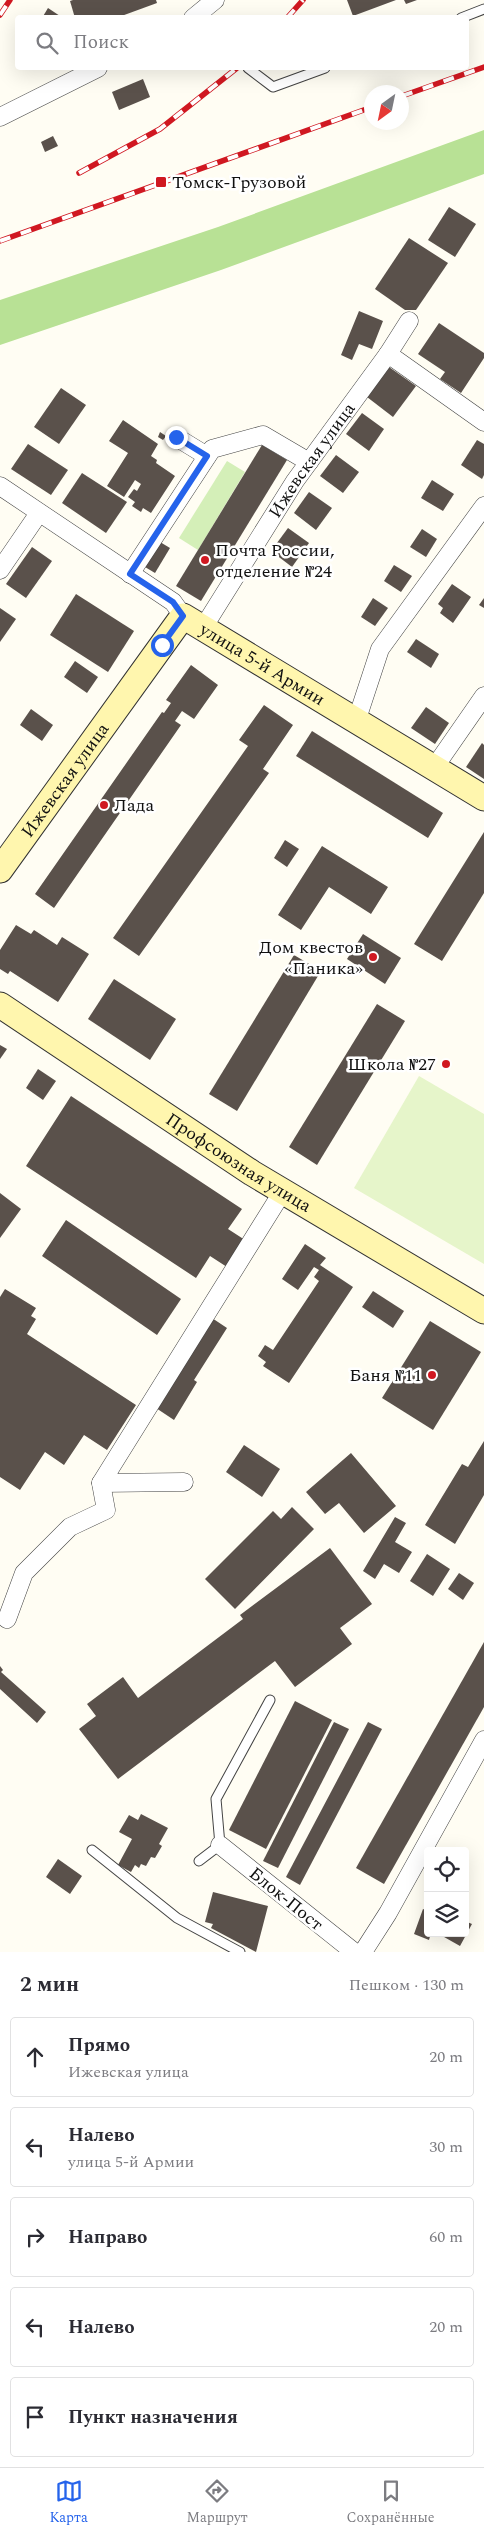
<!DOCTYPE html>
<html lang="ru">
<meta charset="utf-8">
<style>
:root{--surface:#fff;--page:#f2f2f3;--text:#2b2b33;--muted:#7c7c81;--line:#e1e1e2;--accent:#2563eb}
body{margin:0;font-family:Spectral,serif;background:var(--page);color:var(--text)}
.controls{position:absolute;right:15px;bottom:15px;display:grid;overflow:hidden;border-radius:5px;box-shadow:0 5px 20px #0002}
.controls button{width:45px;height:45px;display:grid;place-items:center;padding:0;border:0;border-bottom:1px solid var(--line);background:var(--surface);color:var(--text);font:25px sans-serif}
.compass{position:absolute;left:364px;top:85px;width:45px;height:45px;border-radius:50%;background:var(--surface);box-shadow:0 5px 20px #0002;rotate:213deg}
.stop{position:absolute;width:15px;height:15px;margin:-11px;border:4px solid #2563eb;border-radius:50%;background:#fff}
.stop.end{background:#2563eb;border-color:#fff;box-shadow:0 1px 5px #0008}
.list{margin:0;padding:0;list-style:none}
h2{display:flex;justify-content:space-between;align-items:center;height:65px;margin:0;padding:0 20px;font-size:21px}
h2 small{font-size:16px;font-weight:400;color:var(--muted)}
.list li{display:grid;grid-template-columns:32px 1fr auto;gap:15px;align-items:center;box-sizing:border-box;height:80px;margin:0 10px 10px;padding:0 10px;border:1px solid var(--line);border-radius:5px}
.list b{display:block;font-size:19px;white-space:nowrap}
.list p{margin:0;font-size:16px;white-space:nowrap;color:var(--muted)}
.list em{font-size:16px;font-style:normal;color:var(--muted)}
.icon{flex:none;width:28px;height:28px;fill:none;stroke:currentColor;stroke-width:2;stroke-linecap:round;stroke-linejoin:round}
.map{position:relative;flex:none;width:484px;height:1952px;overflow:hidden}
.search{position:absolute;background:var(--surface);box-shadow:0 5px 20px #0002;left:15px;right:15px;top:15px;height:55px;display:flex;align-items:center;gap:12px;box-sizing:border-box;padding:0 18px;border-radius:5px;color:var(--muted);font-size:19px}
.sheet{height:515px;background:var(--surface)}
nav{display:flex;justify-content:space-around;align-items:center;box-sizing:border-box;height:70px;border-top:1px solid var(--line);background:var(--surface);font-size:14px;color:var(--muted)}
nav a{display:grid;justify-items:center;gap:2px}
nav .on{color:var(--accent)}
.map>svg:first-child{display:block}
.green{fill:#d4efb8}
.forest{fill:#b8e195}
.pitch{fill:#e6f5ca}
.building{fill:#5a514b}
.lines{fill:none;stroke-linecap:round;stroke-linejoin:round}
.service-casing{stroke:#434343;stroke-width:11}
.minor-casing{stroke:#434343;stroke-width:19}
.secondary-casing{stroke:#323232;stroke-width:27}
.service{stroke:#fff;stroke-width:9}
.minor{stroke:#fff;stroke-width:18}
.secondary{stroke:#fff6ae;stroke-width:25}
.rail-casing{stroke:#d01821;stroke-width:5.5}
.rail{stroke:#fff;stroke-width:4;stroke-dasharray:11;stroke-linecap:butt}
.route{stroke:#2563eb;stroke-width:6}
.poi-dot{fill:#d01821;stroke:#fff;stroke-width:2}
.labels{text-anchor:middle;dominant-baseline:central;stroke-width:5;stroke-linejoin:round;paint-order:stroke}
.poi-label{font-size:18px;fill:#101010;stroke:#fff;text-anchor:start}
.street-label{font-size:18px;fill:#101010;stroke:#fff}
</style>
<div class="map">
<svg width="484" height="1952" viewBox="0 0 484 1952">
<rect width="100%" height="100%" fill="#fffdf3"/>
<path class="green" d="M227,461L245,472L198,550L179,538Z"/>
<path class="forest" d="M484,130V174L221,270L0,345V300L218,227Z"/>
<path class="pitch" d="M419,1076L484,1114V1264L354,1188Z"/>
<g class="building">
<path d="M73,0H156L157,3L116,18H75L70,1Z"/>
<path d="M347,0H396L353,16Z"/>
<path d="M404,0H417L406,4Z"/>
<path d="M48,8L63,18H42Z"/>
<path d="M143,79L150,97L119,110L112,92Z"/>
<path d="M53,136L58,146L45,152L41,142Z"/>
<path d="M449,207L476,224L455,257L428,240Z"/>
<path d="M409,238L448,263L416,310H405L375,289Z"/>
<path d="M359,311L383,321L372,349L359,344L352,360L341,355Z"/>
<path d="M439,323L484,353V358L461,393L440,379L445,372L418,354Z"/>
<path d="M389,367L416,386L393,417L367,397Z"/>
<path d="M61,388L86,405L59,444L34,427Z"/>
<path d="M362,413L384,429L369,451L346,434Z"/>
<path d="M123,420L158,444L151,456L157,460L156,463L175,476L151,513L143,508L141,512L132,506L135,502L128,497L134,489L137,491L141,484L135,480L124,497L107,486L128,453L109,441Z"/>
<path d="M160,432L166,436L163,440L158,437Z"/>
<path d="M477,440L484,444V475L482,479L461,465Z"/>
<path d="M28,444L68,470L51,495L11,469Z"/>
<path d="M262,445L287,460L201,601L176,586Z"/>
<path d="M336,455L359,472L343,493L320,476Z"/>
<path d="M82,473L127,502L106,533L62,503Z"/>
<path d="M432,480L454,494L443,511L421,498Z"/>
<path d="M309,492L332,508L316,530L294,513Z"/>
<path d="M288,528L309,543L292,567L271,551Z"/>
<path d="M422,529L437,539L426,557L410,547Z"/>
<path d="M160,542L170,548L155,573L145,567Z"/>
<path d="M32,547L52,561L26,598L6,584Z"/>
<path d="M394,565L412,576L401,592L384,581Z"/>
<path d="M452,584L471,597L453,623L440,613L443,608L438,604Z"/>
<path d="M76,594L134,631L108,672L50,635Z"/>
<path d="M373,598L388,608L375,626L361,617Z"/>
<path d="M484,598V608L479,605Z"/>
<path d="M0,608L16,619L0,642Z"/>
<path d="M416,639L439,654L431,668L407,652Z"/>
<path d="M75,661L98,677L87,693L64,677Z"/>
<path d="M191,665L218,685L194,719L182,711L175,721L181,725L54,908L35,894L162,712L164,713L171,703L166,700Z"/>
<path d="M264,705L293,725L263,769L269,773L139,956L113,938L248,746L239,740Z"/>
<path d="M426,707L449,723L435,744L411,728Z"/>
<path d="M31,709L53,725L42,741L20,725Z"/>
<path d="M312,731L443,813L428,838L296,756Z"/>
<path d="M482,743L484,745V779L466,767Z"/>
<path d="M484,832V893L442,961L414,944Z"/>
<path d="M285,840L299,849L287,867L274,858Z"/>
<path d="M322,846L388,887L371,914L329,887L301,930L278,915Z"/>
<path d="M16,925L31,934L34,930L57,945L62,937L89,954L58,1002L10,971L8,974L0,969V950Z"/>
<path d="M363,934L401,958L385,984L347,959Z"/>
<path d="M294,955L321,971L237,1111L209,1094Z"/>
<path d="M114,979L176,1019L150,1060L88,1019Z"/>
<path d="M377,1004L405,1021L317,1165L289,1147Z"/>
<path d="M0,1045L7,1049L0,1059Z"/>
<path d="M38,1069L56,1081L43,1100L26,1088Z"/>
<path d="M71,1096L242,1209L228,1229L245,1240L227,1267L210,1256L196,1278L26,1166Z"/>
<path d="M0,1193L21,1209L0,1238Z"/>
<path d="M66,1220L181,1299L157,1335L42,1256Z"/>
<path d="M305,1244L326,1258L320,1265L353,1287L289,1383L263,1366L266,1362L258,1356L265,1345L273,1350L319,1281L314,1277L319,1270L314,1267L298,1290L282,1279Z"/>
<path d="M5,1289L36,1308L31,1316L36,1319L27,1334L136,1405L107,1450L84,1435L64,1465L45,1452L20,1490L0,1477V1297Z"/>
<path d="M373,1291L404,1311L393,1328L362,1307Z"/>
<path d="M212,1318L227,1328L194,1380L197,1382L174,1420L156,1408Z"/>
<path d="M430,1321L481,1352L433,1430L382,1398Z"/>
<path d="M484,1441V1495L455,1544L425,1525L462,1464L468,1467Z"/>
<path d="M244,1445L280,1469L262,1497L226,1472Z"/>
<path d="M351,1453L396,1506L364,1533L339,1503L325,1514L306,1492Z"/>
<path d="M292,1507L314,1529L235,1609L205,1579L273,1511L281,1519Z"/>
<path d="M395,1517L406,1523L395,1542L412,1552L399,1573L384,1564L375,1579L363,1571Z"/>
<path d="M330,1548L372,1604L340,1628L352,1644L295,1687L275,1661L118,1779L79,1729L96,1716L87,1704L123,1677L138,1698L243,1619L240,1615Z"/>
<path d="M427,1554L450,1569L433,1596L410,1581Z"/>
<path d="M459,1573L474,1583L463,1600L448,1589Z"/>
<path d="M484,1642V1707L384,1884L356,1868Z"/>
<path d="M0,1666L3,1670L1,1672L46,1712L37,1723L0,1689Z"/>
<path d="M295,1701L332,1720L266,1849L229,1830Z"/>
<path d="M334,1722L349,1729L278,1868L263,1861Z"/>
<path d="M368,1722L382,1729L300,1885L286,1877Z"/>
<path d="M141,1814L168,1828L159,1844L162,1846L155,1858L151,1857L146,1866L141,1864L139,1868L135,1865L131,1872L118,1865L132,1839L119,1832L129,1815L138,1820Z"/>
<path d="M58,1859L82,1876L70,1894L46,1877Z"/>
<path d="M213,1892L268,1906L256,1952L211,1928L213,1924L205,1922Z"/>
<path d="M423,1909L428,1911V1933H431L429,1940L414,1934Z"/>
<path d="M465,1921L472,1924L460,1946L437,1933H465Z"/>
</g>
<g class="lines">
<g class="service-casing">
<g id="service">
<path d="M461,18L484,9"/>
<path d="M248,68L273,87L325,68"/>
<path d="M92,1850L177,1918L240,1952"/>
<path d="M199,1861L220,1845L216,1799L270,1700"/>
</g>
</g>
<g class="minor-casing">
<g id="minor">
<path d="M193,18L215,0"/>
<path d="M0,117L98,68"/>
<path d="M388,354L484,422"/>
<path d="M176,437L207,456"/>
<path d="M0,486L173,602L183,616"/>
<path d="M0,570L39,513"/>
<path d="M130,574L212,449L263,435L309,462"/>
<path id="s1" d="M203,628L295,481L388,354L409,321"/>
<path d="M356,722L380,649L484,506"/>
<path d="M434,768L484,696"/>
<path d="M184,1482L101,1483L283,1191"/>
<path d="M7,1619L24,1573L70,1527L106,1510L101,1483"/>
<path d="M220,1845L354,1952"/>
<path d="M363,1952L388,1913L484,1740"/>
</g>
</g>
<g class="secondary-casing">
<g id="secondary">
<path id="s2" d="M0,870L183,616L484,798"/>
<path id="s3" d="M0,1005L252,1173L484,1311"/>
</g>
</g>
<use href="#service" class="service"/>
<use href="#minor" class="minor"/>
<use href="#secondary" class="secondary"/>
<g class="rail-casing">
<g id="rail">
<path d="M0,15L10,0"/>
<path d="M287,18L303,0"/>
<path d="M402,96L484,67"/>
<path d="M79,173L160,129L237,68"/>
<path d="M0,241L372,107"/>
</g>
</g>
<use href="#rail" class="rail"/>
</g>
<g class="lines">
<path class="route" d="M162,645L183,616L173,602L130,574L207,456L176,437"/>
</g>
<g class="poi-dot">
<rect x="155" y="176" width="12" height="12" rx="2.5"/>
<circle cx="205" cy="560" r="5"/>
<circle cx="104" cy="805" r="5"/>
<circle cx="373" cy="957" r="5"/>
<circle cx="446" cy="1064" r="5"/>
<circle cx="432" cy="1375" r="5"/>
</g>
<g class="labels">
<g class="poi-label">
<text x="172" y="182">Томск-Грузовой</text>
<text x="215" y="550">Почта России,<tspan x="215" dy="21">отделение №24</tspan></text>
<text x="114" y="805">Лада</text>
<text x="363" y="947" text-anchor="end">Дом квестов<tspan x="363" dy="21">«Паника»</tspan></text>
<text x="436" y="1064" text-anchor="end">Школа №27</text>
<text x="422" y="1375" text-anchor="end">Баня №11</text>
</g>
<g class="street-label">
<text stroke="none"><textPath href="#s1" startOffset="200">Ижевская улица</textPath></text>
<text stroke="none"><textPath href="#s2" startOffset="406">улица 5-й Армии</textPath></text>
<text stroke="none"><textPath href="#s2" startOffset="111">Ижевская улица</textPath></text>
<text stroke="none"><textPath href="#s3" startOffset="286">Профсоюзная улица</textPath></text>
<text transform="translate(286 1899) rotate(39)">Блок-Пост</text>
</g>
</g>
</svg>
<div class="controls">
<button><svg class="icon" aria-label="locate" viewBox="0 0 24 24"><circle cx="12" cy="12" r="6"/><path d="M12 2v4M12 18v4M2 12h4M18 12h4"/></svg></button>
<button><svg class="icon" aria-label="layers" viewBox="0 0 24 24"><path d="M12 4l9 5-9 5-9-5zM3 14l9 5 9-5"/></svg></button>
</div>
<svg class="compass" viewBox="-18 -18 36 36"><path d="M0-13l5 13h-10z" fill="#e53935"/><path d="M0 13l5-13h-10z" fill="#7c7c81"/></svg>
<div class="stop" style="left:162px;top:645px"></div>
<div class="stop end" style="left:176px;top:437px"></div>
<div class="search"><svg class="icon" aria-label="search" viewBox="0 0 24 24"><circle cx="10" cy="10" r="6"/><path d="M15 15l6 6"/></svg>Поиск</div>
</div>
<section class="sheet">
<h2>2 мин<small>Пешком · 130 m</small></h2>
<ul class="list">
<li><svg class="icon" aria-label="ahead" viewBox="0 0 24 24"><path d="M12 20V5M6 11l6-6 6 6"/></svg><div><b>Прямо</b><p>Ижевская улица</p></div><em>20 m</em></li>
<li><svg class="icon" aria-label="left" viewBox="0 0 24 24"><path d="M17 20v-9H6M10 6l-5 5 5 5"/></svg><div><b>Налево</b><p>улица 5-й Армии</p></div><em>30 m</em></li>
<li><svg class="icon" aria-label="right" viewBox="0 0 24 24"><path d="M7 20v-9h11M14 6l5 5-5 5"/></svg><div><b>Направо</b></div><em>60 m</em></li>
<li><svg class="icon" aria-label="left" viewBox="0 0 24 24"><path d="M17 20v-9H6M10 6l-5 5 5 5"/></svg><div><b>Налево</b></div><em>20 m</em></li>
<li><svg class="icon" aria-label="arrive" viewBox="0 0 24 24"><path d="M6 21V4h12l-3 4 3 4H6"/></svg><div><b>Пункт назначения</b></div></li>
</ul>
</section>
<nav>
<a class="on"><svg class="icon" aria-label="map" viewBox="0 0 24 24"><path d="M3 6l6-2 6 2 6-2v14l-6 2-6-2-6 2zM9 4v14M15 6v14"/></svg>Карта</a>
<a><svg class="icon" aria-label="directions" viewBox="0 0 24 24"><path d="M12 3l9 9-9 9-9-9zM9 14v-3h6M13 9l2 2-2 2"/></svg>Маршрут</a>
<a><svg class="icon" aria-label="saved" viewBox="0 0 24 24"><path d="M7 4h10v16l-5-4-5 4z"/></svg>Сохранённые</a>
</nav>
